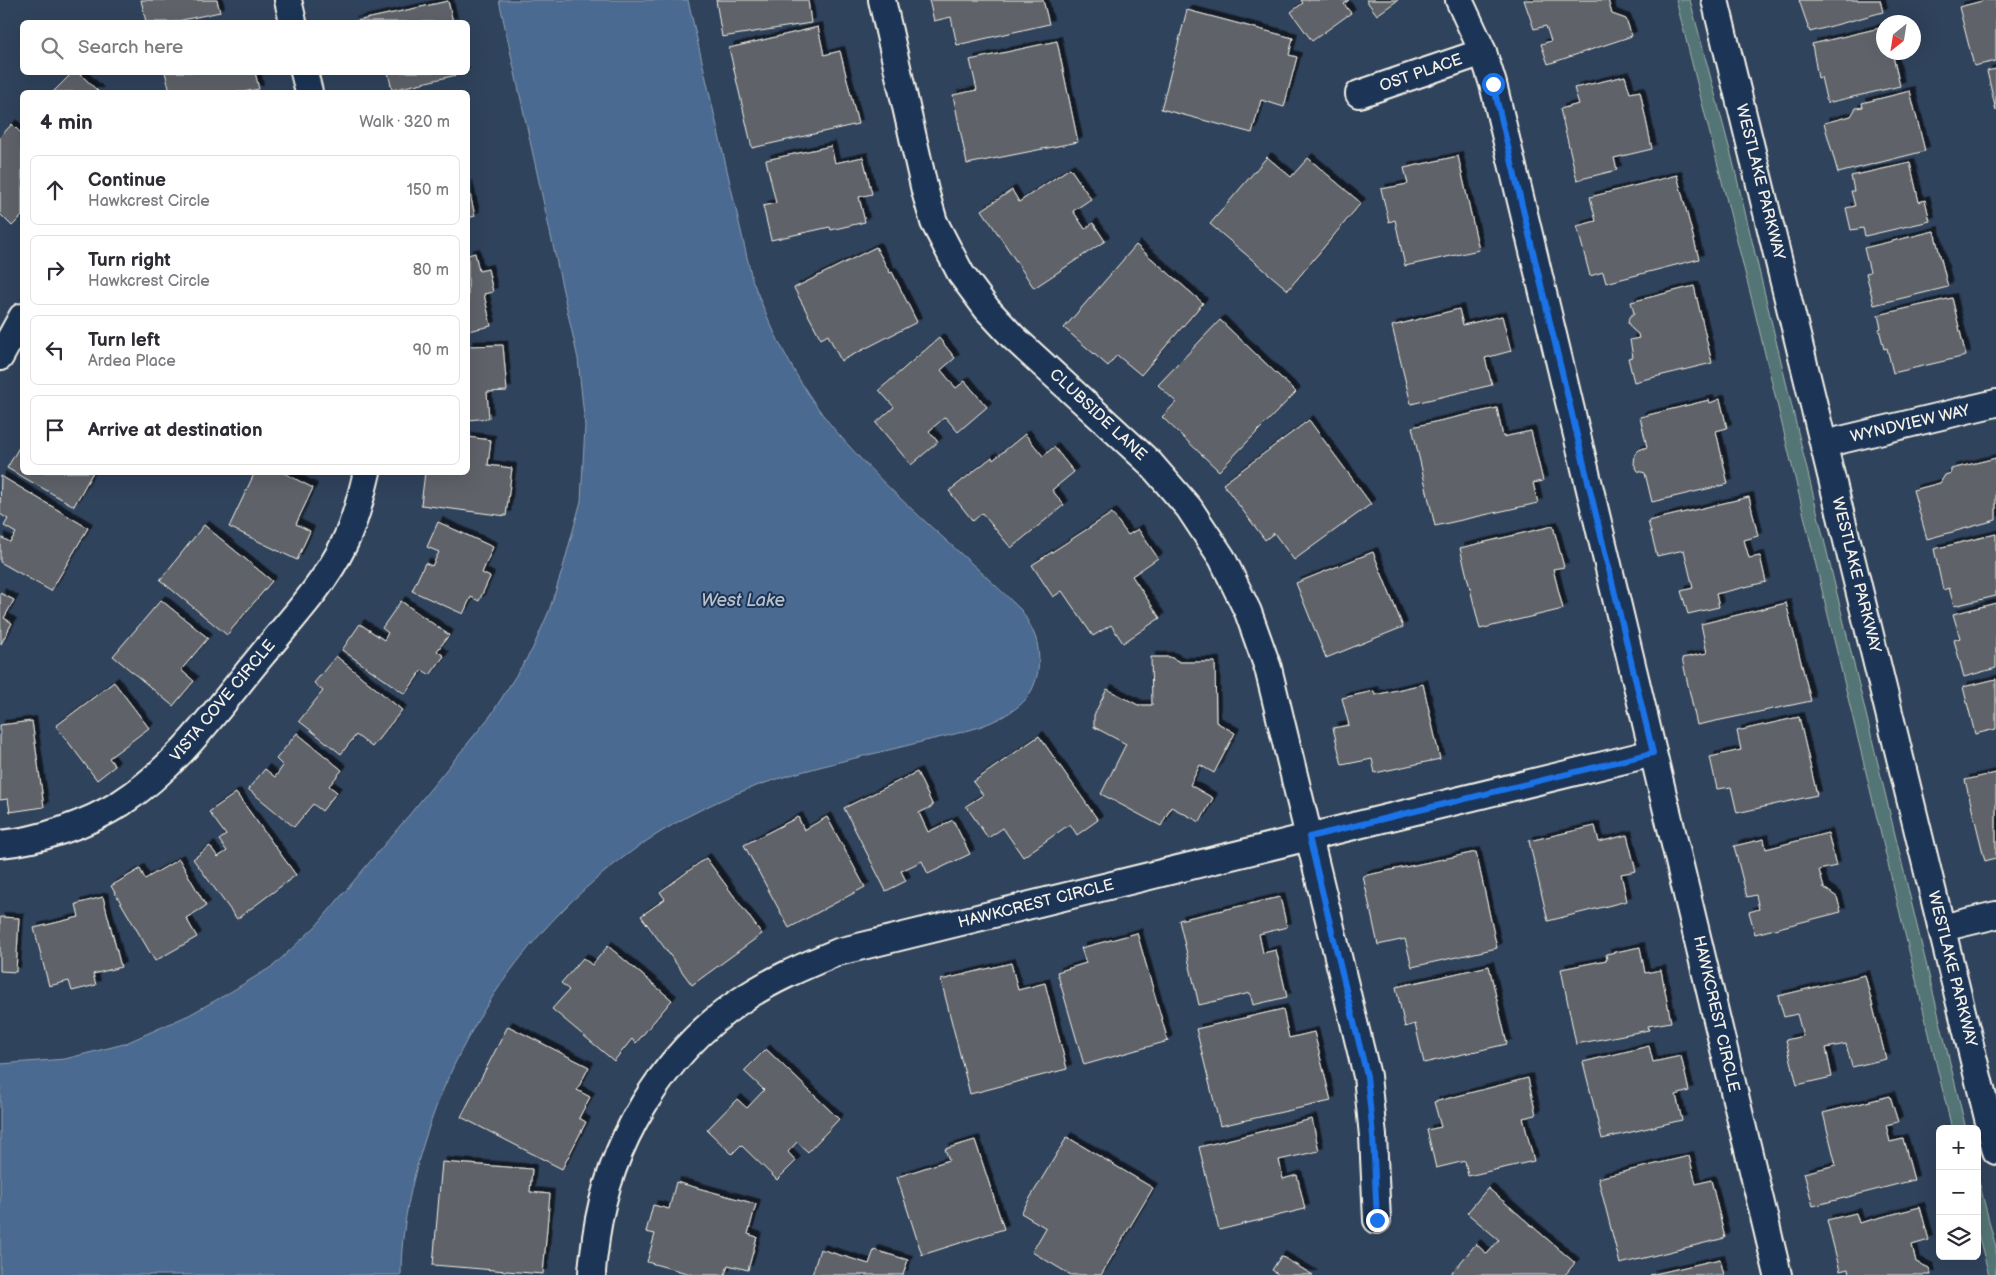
<!DOCTYPE html>
<meta charset="utf-8">
<style>
:root{--surface:#fff;--page:#f2f2f3;--text:#2b2b33;--muted:#7c7c81;--line:#e1e1e2}
body{margin:0;font-family:"Balsamiq Sans",sans-serif;background:var(--page);color:var(--text)}
.controls{position:absolute;right:15px;bottom:15px;display:grid;overflow:hidden;border-radius:8px;box-shadow:0 5px 20px #0002}
.controls button{width:45px;height:45px;display:grid;place-items:center;padding:0;border:0;border-bottom:1px solid var(--line);background:var(--surface);color:var(--text);font:25px sans-serif}
.compass{position:absolute;left:1876px;top:15px;width:45px;height:45px;border-radius:50%;background:var(--surface);box-shadow:0 5px 20px #0002;rotate:210deg}
.stop{position:absolute;width:15px;height:15px;margin:-11px;border:4px solid #1a73e8;border-radius:50%;background:#fff}
.stop.end{background:#1a73e8;border-color:#fff;box-shadow:0 1px 5px #0008}
.list{margin:0;padding:0;list-style:none}
h2{display:flex;justify-content:space-between;align-items:center;height:65px;margin:0;padding:0 20px;font-size:21px}
h2 small{font-size:16px;font-weight:400;color:var(--muted)}
.list li{display:grid;grid-template-columns:32px 1fr auto;gap:15px;align-items:center;box-sizing:border-box;height:70px;margin:0 10px 10px;padding:0 10px;border:1px solid var(--line);border-radius:8px}
.list b{display:block;font-size:19px;white-space:nowrap}
.list p{margin:0;font-size:16px;white-space:nowrap;color:var(--muted)}
.list em{font-size:16px;font-style:normal;color:var(--muted)}
.icon{flex:none;width:28px;height:28px;fill:none;stroke:currentColor;stroke-width:2;stroke-linecap:round;stroke-linejoin:round}
.map{position:relative;flex:none;width:1996px;height:1275px;overflow:hidden}
.search{position:absolute;background:var(--surface);box-shadow:0 5px 20px #0002;left:20px;top:20px;width:450px;height:55px;display:flex;align-items:center;gap:12px;box-sizing:border-box;padding:0 18px;border-radius:8px;color:var(--muted);font-size:19px}
.panel{position:absolute;background:var(--surface);box-shadow:0 5px 20px #0002;left:20px;top:90px;width:450px;height:385px;border-radius:8px}
.map>svg:first-child{display:block}
.green{fill:#537474;stroke:#a4b2ae}
.water{fill:#4c6b91;stroke:#8fa1b4}
.building{fill:#5e6469;stroke:#f4f1e8;filter:url(#shadow)}
.lines{fill:none;stroke-linecap:round;stroke-linejoin:round}
.street-casing{stroke:#f4f1e8;stroke-width:30}
.street{stroke:#1d3557;stroke-width:26}
.route{stroke:#1a73e8;stroke-width:6}
.labels{text-anchor:middle;dominant-baseline:central;stroke-width:4;stroke-linejoin:round;paint-order:stroke}
.street-label{font-size:16px;fill:#f4f1e8;stroke:#1d3557}
.water-label{font-size:18px;font-style:italic;fill:#b9c2ca;stroke:#1d3557}
</style>
<div class="map">
<svg width="1996" height="1275" viewBox="0 0 1996 1275">
<defs>
<filter id="shadow"><feDropShadow dx="4.5" dy="-4.5" stdDeviation="0" flood-color="#0009"/></filter>
</defs>
<rect width="100%" height="100%" fill="#30435c"/>
<filter id="ink" filterUnits="userSpaceOnUse"><feTurbulence type="fractalNoise" baseFrequency=".02" numOctaves="2"/><feDisplacementMap in="SourceGraphic" scale="10" xChannelSelector="R" yChannelSelector="G"/><feConvolveMatrix kernelMatrix="1 2 1 2 8 2 1 2 1" color-interpolation-filters="sRGB"/></filter>
<g filter="url(#ink)">
<g class="green">
<path d="M1676,0H1690L1732,158L1966,1129H1952L1753,304Z"/>
<path d="M1977,1174L1996,1248V1275H1989L1977,1230Z"/>
</g>
<path class="water" d="M499,0H688L752,279C773,335 801,392 841,437C896,501 963,552 1022,611C1027,620 1033,629 1036,639C1042,660 1039,689 1020,705C993,727 959,733 925,741C871,755 815,766 762,784C599,840 476,977 425,1139C411,1183 401,1229 401,1275H0V1064L65,1059L124,1044L189,1015L227,994L273,966L316,926L405,820L491,715L532,650L549,611L562,571L581,501L585,426L578,359Z"/>
<g class="building">
<path d="M141,0H217L220,12L173,22H146Z"/>
<path d="M716,0H808L811,23L722,37Z"/>
<path d="M929,0H1043L1049,24L957,45L951,17L934,21Z"/>
<path d="M1301,0H1349L1344,4L1351,13L1312,41L1291,12L1303,3Z"/>
<path d="M1366,0H1398L1377,15Z"/>
<path d="M1524,0H1608L1612,14L1626,19L1632,36L1548,64L1541,44L1551,41L1546,26L1534,29Z"/>
<path d="M1799,0H1880L1883,12L1810,32Z"/>
<path d="M1986,0H1996V61L1974,66L1959,7Z"/>
<path d="M448,1L453,22H352Z"/>
<path d="M1187,10L1293,38L1289,55L1297,57L1284,107L1261,100L1252,133L1161,109Z"/>
<path d="M818,27L824,55L840,51L858,124L752,148L729,48Z"/>
<path d="M1884,27V52H1892L1900,86L1827,103L1821,77L1818,78L1812,44Z"/>
<path d="M1057,41L1078,142L967,164L953,95L977,90L970,60Z"/>
<path d="M1996,69V111L1987,71Z"/>
<path d="M73,72H78L99,92H53Z"/>
<path d="M165,72H255L259,89L243,92H170Z"/>
<path d="M388,72H465V73L392,90Z"/>
<path d="M1625,76L1630,93L1640,91L1652,149L1614,158L1617,170L1577,180L1560,109L1579,104L1574,88Z"/>
<path d="M1910,91L1925,151L1838,173L1824,123L1851,116L1856,108L1863,107L1862,103Z"/>
<path d="M12,124L22,134V216L12,226L0,214V137Z"/>
<path d="M831,146L835,163L863,157L872,194L859,197L865,222L831,230L830,227L771,240L763,206L776,203L766,160Z"/>
<path d="M1458,156L1479,250L1405,266L1395,220L1389,222L1381,189L1408,184L1404,168Z"/>
<path d="M1267,157L1291,177L1308,158L1361,203L1288,290L1210,224Z"/>
<path d="M1910,163L1919,202L1925,200L1930,221L1865,236L1863,228L1851,230L1846,208L1855,206L1851,191H1854L1851,176Z"/>
<path d="M1070,168L1091,199L1073,211L1085,229L1093,223L1105,241L1034,288L982,210L1012,190L1019,202Z"/>
<path d="M1677,175L1699,259L1606,283L1603,272L1590,276L1577,226L1596,221L1590,197Z"/>
<path d="M468,185L475,216L468,218Z"/>
<path d="M1934,231L1948,287L1874,305L1866,273L1870,272L1864,248Z"/>
<path d="M1136,245L1203,303L1141,375L1117,355L1108,366L1064,328Z"/>
<path d="M876,247L890,273L892,272L917,322L841,361L828,335L821,339L794,288Z"/>
<path d="M475,253L479,271L488,269L493,292L484,294L491,326L468,331V255Z"/>
<path d="M1694,286L1712,363L1634,382L1628,358L1633,357L1630,340L1639,338L1638,334L1632,329L1628,323L1629,317L1634,313L1631,302Z"/>
<path d="M1952,298L1966,356L1893,373L1887,348L1884,349L1879,329L1881,328L1878,315Z"/>
<path d="M1459,309L1463,325L1502,316L1511,351L1485,358L1492,385L1411,404L1392,326Z"/>
<path d="M1220,320L1296,392L1219,471L1162,417L1176,402L1158,385Z"/>
<path d="M939,338L955,358L941,370L956,388L965,381L987,407L958,432L945,417L929,431L938,442L911,465L876,423L894,407L879,390Z"/>
<path d="M503,345L507,391L487,392L489,418L468,420V346Z"/>
<path d="M1720,399L1727,428L1716,431L1728,484L1652,502L1645,473L1638,471L1634,464L1635,454L1639,450L1647,447L1640,417L1709,400L1710,403Z"/>
<path d="M1497,408L1503,437L1531,431L1543,481L1533,483L1538,503L1435,526L1412,427Z"/>
<path d="M1309,420L1371,504L1294,560L1274,533L1265,540L1223,484Z"/>
<path d="M1025,434L1043,456L1054,447L1074,472L1052,490L1064,505L1011,548L982,513L973,521L949,491L992,457L993,460Z"/>
<path d="M468,437L491,440L488,465L512,468L506,516L421,505L425,472H468Z"/>
<path d="M22,442V472H93L74,506L7,468Z"/>
<path d="M1996,458V520L1927,539L1913,490L1940,483L1945,475L1951,473V469Z"/>
<path d="M255,472H282L313,488L296,524L310,531L297,560L229,527Z"/>
<path d="M1,476L88,528L51,591L0,562V537L10,542L16,533L4,526L8,519L0,514Z"/>
<path d="M1749,497L1758,536L1744,540L1749,558L1760,556L1766,582L1716,594L1719,607L1688,614L1681,591L1693,588L1684,550L1657,556L1648,521Z"/>
<path d="M1112,513L1128,535L1138,529L1158,558L1132,576L1160,618L1123,643L1111,625L1093,636L1062,591L1053,597L1032,565Z"/>
<path d="M438,522L493,547L482,573L490,577L479,601L471,597L463,614L412,591L425,563L432,566L439,552L427,547Z"/>
<path d="M204,525L272,581L227,635L160,580Z"/>
<path d="M1553,526L1564,567L1553,569L1563,609L1480,629L1460,548Z"/>
<path d="M1996,534V596L1954,606L1949,588L1943,590L1934,549Z"/>
<path d="M1373,552L1403,627L1326,658L1296,583Z"/>
<path d="M0,593L14,600L4,618L12,623L1,644Z"/>
<path d="M161,600L208,638L181,670L194,681L173,706L113,656Z"/>
<path d="M401,601L449,635L437,651L444,656L430,675L422,670L405,694L342,650L360,624L384,640L388,633L382,628Z"/>
<path d="M1786,603L1811,701L1697,725L1682,658L1707,653L1701,624Z"/>
<path d="M1996,603V668L1964,677L1954,640L1960,638L1953,614Z"/>
<path d="M336,656L402,710L372,747L356,735L341,754L299,721L323,691L314,683Z"/>
<path d="M1151,657H1170L1180,662H1215L1216,722L1235,733L1214,773L1200,765L1190,785L1213,798L1200,822L1171,807L1161,826L1101,794L1126,744L1094,727V715L1107,689L1138,705H1152Z"/>
<path d="M1996,679V729L1975,734L1963,687Z"/>
<path d="M114,682L149,728L109,758L115,766L97,780L56,726Z"/>
<path d="M1423,684L1440,759L1375,773L1372,759L1342,765L1333,728L1349,725L1342,698L1374,691L1375,695Z"/>
<path d="M1799,717L1817,795L1737,813L1731,787L1717,789L1710,757L1741,750L1737,731Z"/>
<path d="M32,721L44,807L10,812L8,799L0,800V725Z"/>
<path d="M297,733L342,770L329,786L337,792L322,811L313,804L294,827L248,789L265,769L275,777L283,766L276,759Z"/>
<path d="M1039,736L1098,820L1077,835L1070,824L1023,857L1003,828L988,838L966,806L983,795L973,782Z"/>
<path d="M917,772L933,806L919,813L928,832L953,820L970,854L928,874L922,861L901,871L906,881L886,891L844,808Z"/>
<path d="M1996,773V858L1985,861L1965,780Z"/>
<path d="M236,793L296,875L237,919L193,859L210,846L218,857L227,851L219,840L226,835L209,812Z"/>
<path d="M798,817L804,830L827,817L865,887L789,928L744,845Z"/>
<path d="M1595,826L1599,842L1627,835L1636,871L1621,874L1627,901L1548,921L1529,841Z"/>
<path d="M1828,833L1836,866L1819,870L1824,888L1837,897L1841,912L1755,934L1749,912L1759,909L1756,895L1747,897L1734,846L1764,839L1766,849Z"/>
<path d="M1476,852L1497,948L1412,967L1405,939L1378,945L1363,876Z"/>
<path d="M706,858L762,934L692,985L641,916L665,899L660,892Z"/>
<path d="M179,859L206,906L186,918L197,937L155,961L111,886L140,869L145,879Z"/>
<path d="M103,897L121,967L93,974L96,985L72,991L69,981L49,986L34,928L79,917L76,904Z"/>
<path d="M1280,897L1287,927L1259,934L1263,953L1276,950L1287,997L1253,1005L1250,993L1199,1005L1179,920Z"/>
<path d="M0,917L19,918L16,972L0,971Z"/>
<path d="M1137,933L1168,1041L1084,1065L1057,972L1086,963L1081,948Z"/>
<path d="M608,946L672,1000L636,1043L632,1039L614,1061L552,1009L569,990L561,983L583,958L592,965Z"/>
<path d="M1640,947L1645,973L1661,970L1671,1022L1648,1026L1649,1030L1576,1044L1561,969L1607,960L1606,954Z"/>
<path d="M1011,963L1018,990L1045,983L1067,1069L970,1094L941,980Z"/>
<path d="M1489,966L1507,1044L1424,1063L1415,1024L1405,1027L1396,987Z"/>
<path d="M1865,975L1886,1059L1852,1067L1846,1044L1826,1048L1832,1077L1797,1085L1786,1040L1803,1036L1797,1014L1784,1017L1778,996Z"/>
<path d="M1283,1009L1289,1038L1314,1032L1331,1101L1220,1126L1196,1029Z"/>
<path d="M508,1026L589,1067L577,1090L590,1097L579,1118L586,1122L562,1169L461,1117Z"/>
<path d="M1649,1046L1653,1062L1681,1056L1689,1091L1676,1095L1682,1120L1602,1139L1583,1062Z"/>
<path d="M766,1049L839,1119L808,1152L797,1142L788,1152L796,1161L777,1180L741,1145L732,1154L707,1130L737,1099L747,1108L764,1090L744,1071Z"/>
<path d="M1528,1078L1536,1115L1523,1118L1534,1161L1468,1176L1465,1161L1436,1168L1427,1130L1441,1127L1434,1102Z"/>
<path d="M1890,1096L1898,1122L1886,1125L1890,1142L1903,1139L1914,1180L1813,1206L1804,1173L1836,1165L1823,1113Z"/>
<path d="M1312,1119L1319,1151L1279,1160L1283,1179L1297,1175L1305,1209L1219,1230L1199,1147Z"/>
<path d="M1067,1137L1153,1188L1101,1275H1071L1032,1252L1046,1228L1021,1213Z"/>
<path d="M975,1140L1004,1229L922,1255L897,1177L949,1160L945,1149Z"/>
<path d="M1689,1156L1696,1184L1711,1180L1725,1238L1620,1264L1598,1178Z"/>
<path d="M442,1162L532,1169L530,1192L550,1194L543,1274L433,1265Z"/>
<path d="M676,1182L756,1204L748,1234L757,1237L748,1270L728,1265L725,1275H694L647,1262L655,1234L646,1232L653,1205L669,1209Z"/>
<path d="M1488,1188L1575,1263L1565,1275H1450L1476,1244L1487,1254L1499,1240L1467,1213Z"/>
<path d="M1920,1207L1929,1240L1912,1245L1916,1262L1929,1268L1931,1275H1849L1848,1269L1840,1271L1827,1220L1856,1213L1859,1223Z"/>
<path d="M820,1249L869,1264L874,1250L908,1260L903,1275H812Z"/>
<path d="M1281,1256L1313,1275H1279L1272,1270Z"/>
<path d="M1720,1259L1724,1275H1650Z"/>
</g>
<g class="lines">
<g class="street-casing">
<g id="street">
<path d="M288,0L293,22"/>
<path d="M882,0L925,191L934,222L961,274L987,309L1013,337L1150,463L1189,508L1222,558L1248,612L1268,668L1367,1076L1373,1136L1377,1220"/>
<path d="M1459,0L1483,52L1493,84L1778,1275"/>
<path d="M1715,0L1996,1151"/>
<path d="M304,72L309,92"/>
<path d="M1359,94L1483,52"/>
<path d="M0,357L22,317"/>
<path d="M1824,444L1996,403"/>
<path d="M0,844C38,841 88,824 121,803C178,766 218,708 261,656C289,622 325,584 344,544C355,521 361,497 367,472"/>
<path d="M1942,928L1996,915"/>
<path d="M592,1275C592,1262 595,1250 596,1237C609,1144 662,1055 740,1001C771,980 804,966 838,952L1653,753"/>
</g>
</g>
<use href="#street" class="street"/>
</g>
</g>
<g class="lines" filter="url(#ink)">
<path class="route" d="M1377,1220L1373,1136L1367,1076L1309,837L1653,753L1493,84"/>
</g>
<g class="labels">
<g class="street-label">
<text transform="translate(1421 73) rotate(-19)">OST PLACE</text>
<text transform="translate(1760 182) rotate(76)">WESTLAKE PARKWAY</text>
<text transform="translate(1098 415) rotate(43)">CLUBSIDE LANE</text>
<text transform="translate(1910 424) rotate(-13)">WYNDVIEW WAY</text>
<text transform="translate(1856 575) rotate(76)">WESTLAKE PARKWAY</text>
<text transform="translate(223 701) rotate(-50)">VISTA COVE CIRCLE</text>
<text transform="translate(1036 904) rotate(-14)">HAWKCREST CIRCLE</text>
<text transform="translate(1952 969) rotate(76)">WESTLAKE PARKWAY</text>
<text transform="translate(1716 1014) rotate(77)">HAWKCREST CIRCLE</text>
</g>
<g class="water-label">
<text x="743" y="600">West Lake</text>
</g>
</g>
</svg>
<div class="controls">
<button>+</button>
<button>−</button>
<button><svg class="icon" aria-label="layers" viewBox="0 0 24 24"><path d="M12 4l9 5-9 5-9-5zM3 14l9 5 9-5"/></svg></button>
</div>
<svg class="compass" viewBox="-18 -18 36 36"><path d="M0-13l5 13h-10z" fill="#e53935"/><path d="M0 13l5-13h-10z" fill="#7c7c81"/></svg>
<div class="stop" style="left:1493px;top:84px"></div>
<div class="stop end" style="left:1377px;top:1220px"></div>
<div class="search"><svg class="icon" aria-label="search" viewBox="0 0 24 24"><circle cx="10" cy="10" r="6"/><path d="M15 15l6 6"/></svg>Search here</div>
<section class="panel">
<h2>4 min<small>Walk · 320 m</small></h2>
<ul class="list">
<li><svg class="icon" aria-label="ahead" viewBox="0 0 24 24"><path d="M12 20V5M6 11l6-6 6 6"/></svg><div><b>Continue</b><p>Hawkcrest Circle</p></div><em>150 m</em></li>
<li><svg class="icon" aria-label="right" viewBox="0 0 24 24"><path d="M7 20v-9h11M14 6l5 5-5 5"/></svg><div><b>Turn right</b><p>Hawkcrest Circle</p></div><em>80 m</em></li>
<li><svg class="icon" aria-label="left" viewBox="0 0 24 24"><path d="M17 20v-9H6M10 6l-5 5 5 5"/></svg><div><b>Turn left</b><p>Ardea Place</p></div><em>90 m</em></li>
<li><svg class="icon" aria-label="arrive" viewBox="0 0 24 24"><path d="M6 21V4h12l-3 4 3 4H6"/></svg><div><b>Arrive at destination</b></div></li>
</ul>
</section>
</div>
